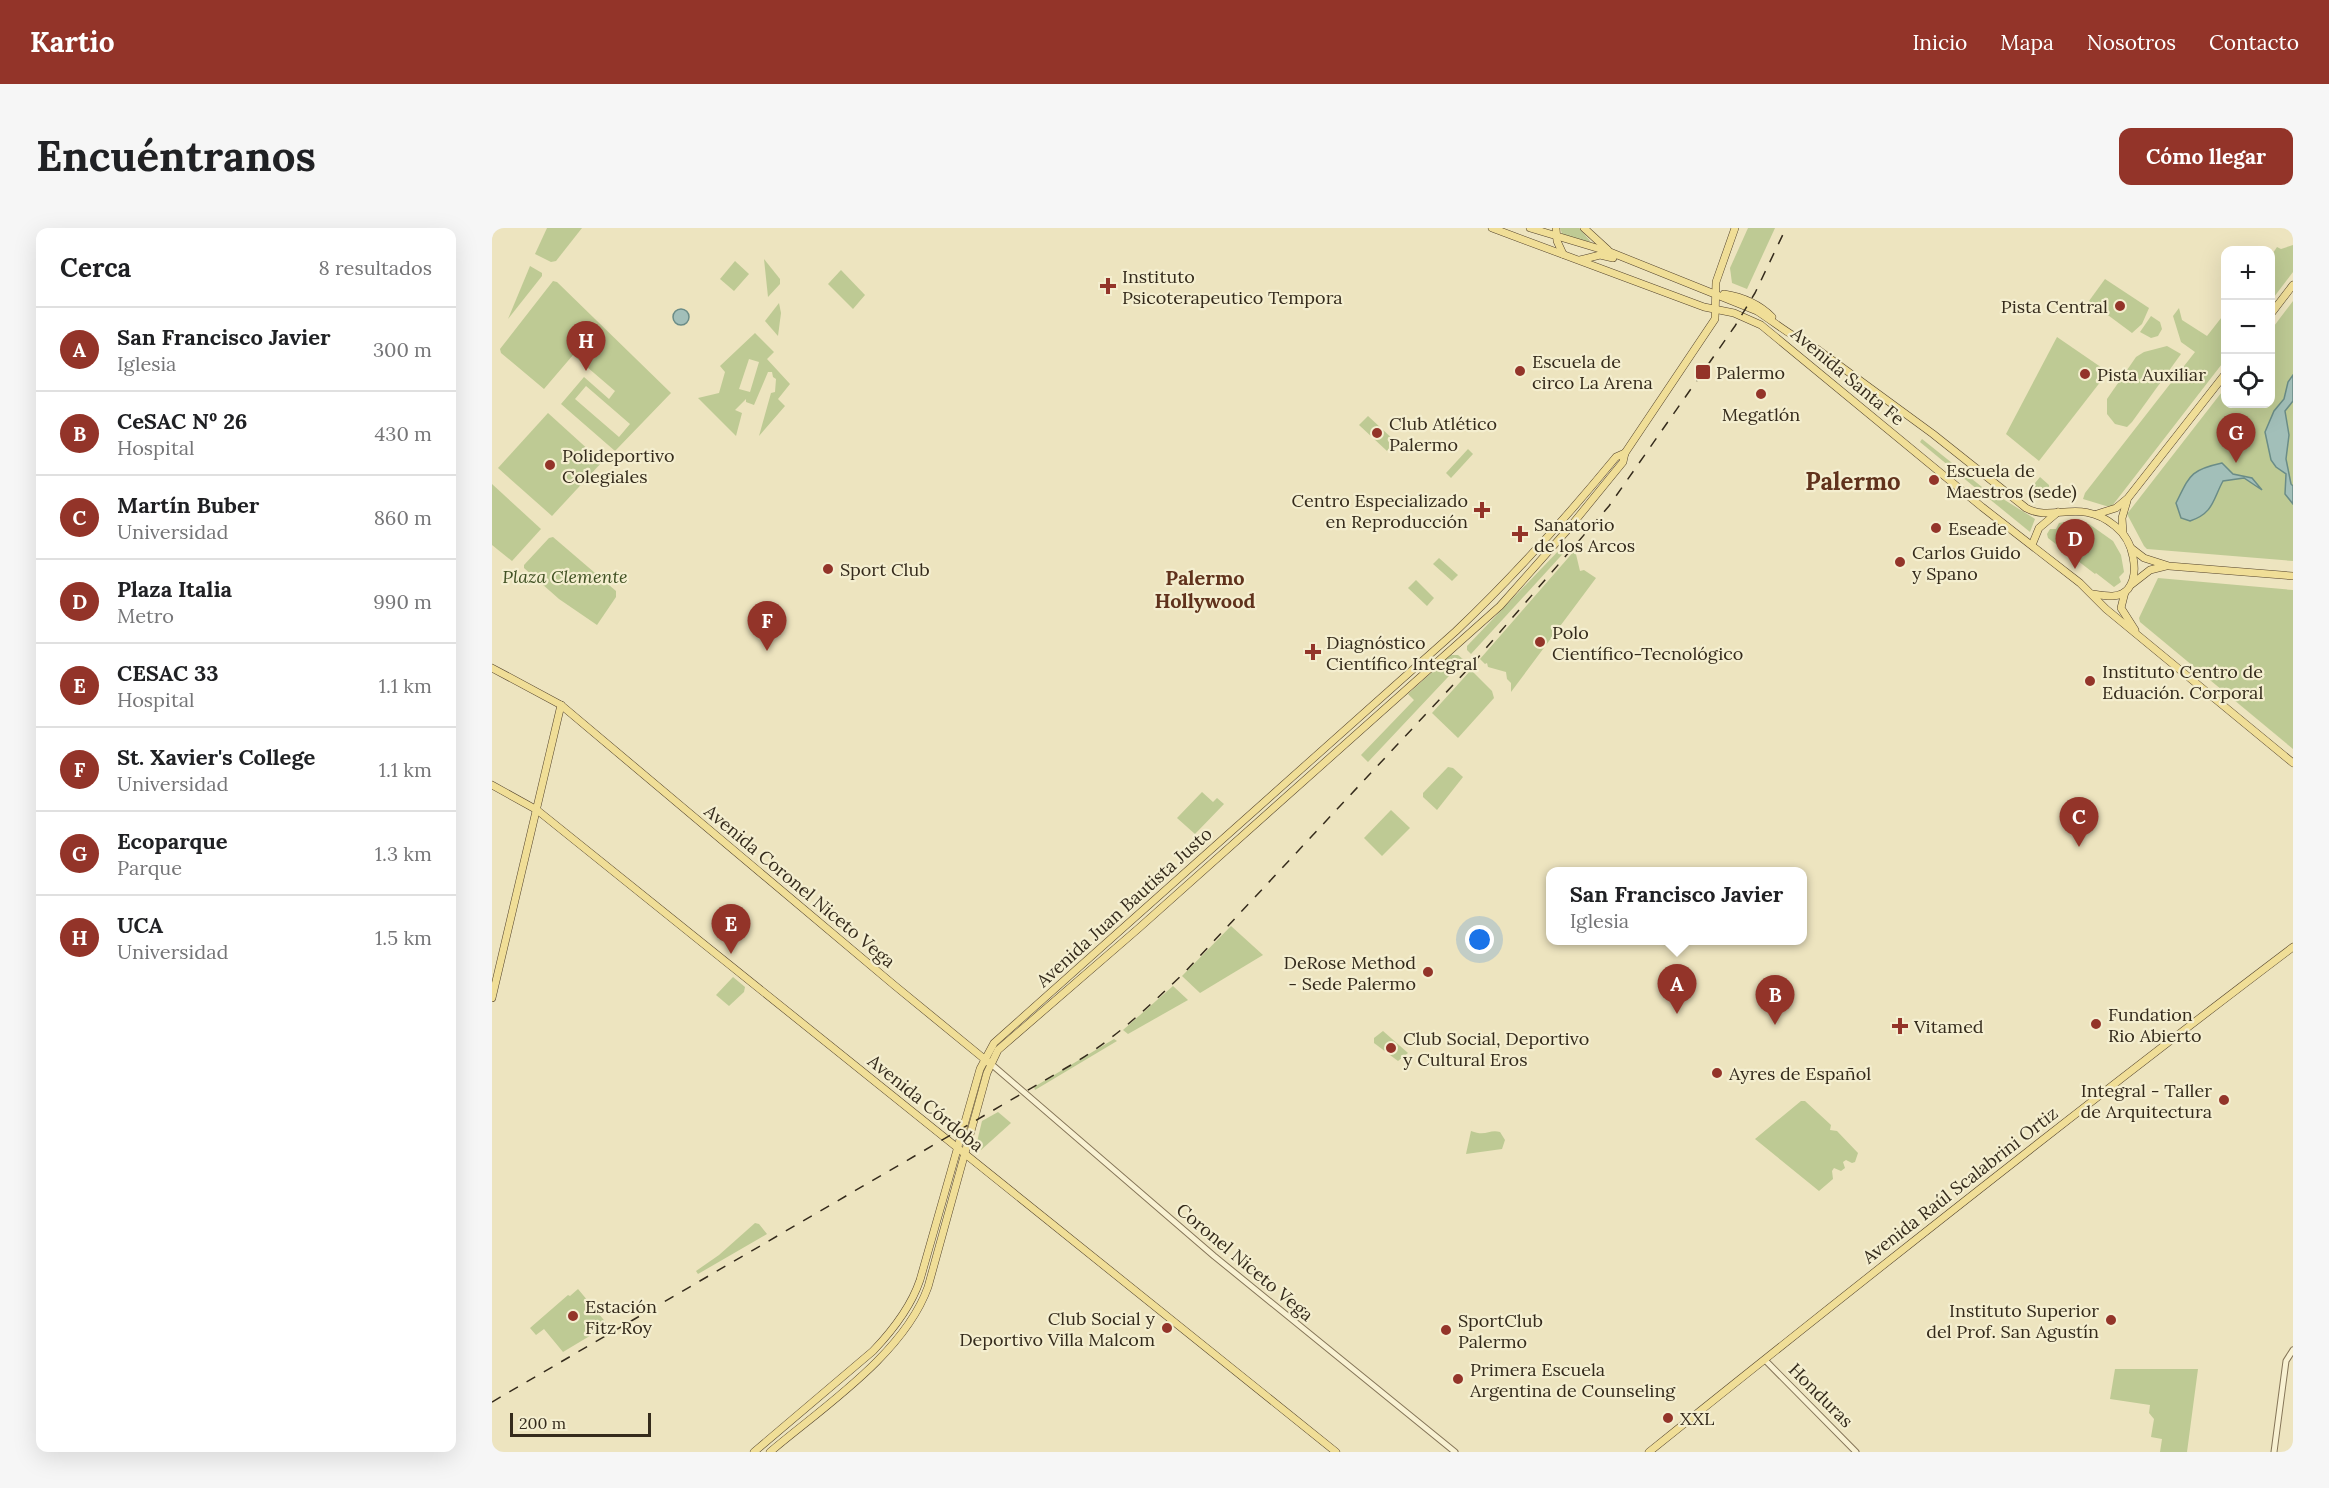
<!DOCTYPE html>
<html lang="es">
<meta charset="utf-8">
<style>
:root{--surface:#fff;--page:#f6f6f6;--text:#202124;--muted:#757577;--line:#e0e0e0;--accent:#933429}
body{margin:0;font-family:Lora,serif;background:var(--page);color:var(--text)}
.controls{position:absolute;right:18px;top:18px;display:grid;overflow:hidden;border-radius:12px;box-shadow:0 6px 24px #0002}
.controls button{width:54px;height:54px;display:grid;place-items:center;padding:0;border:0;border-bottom:2px solid var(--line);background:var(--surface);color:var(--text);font:30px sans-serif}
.scale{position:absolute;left:18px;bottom:15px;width:141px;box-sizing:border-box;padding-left:6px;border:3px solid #352b1c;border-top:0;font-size:16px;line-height:21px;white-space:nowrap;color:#352b1c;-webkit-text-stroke:4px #f4eecf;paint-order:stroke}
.you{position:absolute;left:988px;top:712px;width:21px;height:21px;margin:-15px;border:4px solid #fff;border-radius:50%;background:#1a73e8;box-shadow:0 0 0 9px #1a73e833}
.badge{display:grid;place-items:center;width:39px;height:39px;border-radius:50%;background:var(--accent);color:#fff;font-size:20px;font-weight:700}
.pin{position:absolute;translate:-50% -50px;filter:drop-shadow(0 2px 3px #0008)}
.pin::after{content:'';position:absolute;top:32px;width:21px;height:18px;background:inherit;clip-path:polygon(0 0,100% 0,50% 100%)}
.popup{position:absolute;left:1054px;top:639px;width:261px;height:78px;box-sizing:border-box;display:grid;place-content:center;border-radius:12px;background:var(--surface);filter:drop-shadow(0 2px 4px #0005);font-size:20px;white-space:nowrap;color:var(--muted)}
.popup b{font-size:22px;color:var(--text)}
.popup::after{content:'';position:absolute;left:50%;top:100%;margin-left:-12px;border:12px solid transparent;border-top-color:var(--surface)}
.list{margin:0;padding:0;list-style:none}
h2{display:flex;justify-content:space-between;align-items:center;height:78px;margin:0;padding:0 24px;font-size:26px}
h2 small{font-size:20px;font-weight:400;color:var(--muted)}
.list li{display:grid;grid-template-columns:39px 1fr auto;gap:18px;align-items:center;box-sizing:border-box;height:84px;padding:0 24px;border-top:2px solid var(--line)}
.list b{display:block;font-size:22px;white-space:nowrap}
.list p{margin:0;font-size:20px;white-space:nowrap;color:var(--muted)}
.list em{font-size:20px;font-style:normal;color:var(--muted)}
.icon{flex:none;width:33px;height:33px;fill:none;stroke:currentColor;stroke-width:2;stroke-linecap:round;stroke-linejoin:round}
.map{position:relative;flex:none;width:1801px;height:1224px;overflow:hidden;border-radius:12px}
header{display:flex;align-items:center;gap:36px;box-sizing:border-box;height:84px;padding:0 30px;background:var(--accent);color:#fff}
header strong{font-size:28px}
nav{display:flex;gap:33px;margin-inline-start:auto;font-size:21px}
.intro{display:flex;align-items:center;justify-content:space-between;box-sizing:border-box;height:144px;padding:0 36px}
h1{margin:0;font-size:42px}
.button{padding:15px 27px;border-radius:12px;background:var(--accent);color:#fff;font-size:21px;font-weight:700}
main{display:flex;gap:36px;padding:0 36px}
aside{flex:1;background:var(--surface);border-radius:12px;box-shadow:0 6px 24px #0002}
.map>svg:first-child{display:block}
.green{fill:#beca94;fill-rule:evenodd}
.water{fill:#a2bfb9;stroke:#6a8c87;stroke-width:1.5}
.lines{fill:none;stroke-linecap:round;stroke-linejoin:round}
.minor-casing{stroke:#857558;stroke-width:7}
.major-casing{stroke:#52422c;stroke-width:8}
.minor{stroke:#f8f1d2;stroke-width:5}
.major{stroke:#f0de97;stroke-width:7}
.rail{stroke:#352b1c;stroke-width:1.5;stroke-dasharray:10 10;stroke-linecap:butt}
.poi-dot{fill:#933429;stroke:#f4eecf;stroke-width:2}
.labels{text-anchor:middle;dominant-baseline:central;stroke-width:4.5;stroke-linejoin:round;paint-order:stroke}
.poi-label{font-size:18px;fill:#352b1c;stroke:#f4eecf;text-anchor:start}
.street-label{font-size:18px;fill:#352b1c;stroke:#f4eecf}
.park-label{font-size:18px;font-style:italic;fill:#405123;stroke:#f4eecf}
.neighbourhood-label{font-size:20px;font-weight:bold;fill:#60321c;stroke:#f4eecf}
.district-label{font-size:24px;font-weight:bold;fill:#60321c;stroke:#f4eecf}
</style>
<header>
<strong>Kartio</strong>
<nav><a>Inicio</a><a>Mapa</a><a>Nosotros</a><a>Contacto</a></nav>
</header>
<div class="intro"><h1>Encuéntranos</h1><a class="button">Cómo llegar</a></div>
<main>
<aside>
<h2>Cerca<small>8 resultados</small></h2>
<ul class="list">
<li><span class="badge">A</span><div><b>San Francisco Javier</b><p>Iglesia</p></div><em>300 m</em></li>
<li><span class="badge">B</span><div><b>CeSAC Nº 26</b><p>Hospital</p></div><em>430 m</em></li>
<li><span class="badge">C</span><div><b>Martín Buber</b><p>Universidad</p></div><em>860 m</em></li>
<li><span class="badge">D</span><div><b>Plaza Italia</b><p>Metro</p></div><em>990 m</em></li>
<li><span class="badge">E</span><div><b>CESAC 33</b><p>Hospital</p></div><em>1.1 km</em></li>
<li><span class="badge">F</span><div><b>St. Xavier's College</b><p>Universidad</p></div><em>1.1 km</em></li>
<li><span class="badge">G</span><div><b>Ecoparque</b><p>Parque</p></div><em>1.3 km</em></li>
<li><span class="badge">H</span><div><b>UCA</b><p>Universidad</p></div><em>1.5 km</em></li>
</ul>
</aside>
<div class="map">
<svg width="1801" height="1224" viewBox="0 0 1801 1224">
<rect width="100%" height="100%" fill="#ede4bf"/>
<g class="green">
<path d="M55,0H90L64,33L59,34L43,26Z"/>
<path d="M1068,0H1087L1099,14L1071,8Z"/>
<path d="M1256,0H1283L1255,61L1240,55L1238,40Z"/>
<path d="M1801,17V44L1779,73V28L1785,19L1789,21Z"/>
<path d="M272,31L288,51V56L276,69Z"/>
<path d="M243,33L257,46L242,63L228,51Z"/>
<path d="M38,38L50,45V48L16,91Z"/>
<path d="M349,42L373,67L361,81L336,56Z"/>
<path d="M1613,51L1657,80L1650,96L1640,105L1597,73Z"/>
<path d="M61,53L65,54L179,165L123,223L69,176L92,149L117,171L123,163L81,127L52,161L9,125L8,121ZM94,158L138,196L127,209L83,171Z"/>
<path d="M1801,73V333L1655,321L1652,318L1635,286L1733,160L1734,176H1778L1779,102Z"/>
<path d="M287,75L289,85L286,108L273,93Z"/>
<path d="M1687,80L1690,92L1715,108L1733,85V132L1620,278H1614L1591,271L1593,265L1703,124L1689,114L1681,88Z"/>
<path d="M1659,88L1668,94L1670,101L1666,108L1659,110L1648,104Z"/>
<path d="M263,105L282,124L275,131L298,156L286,171L293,178L267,208L279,165L283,164L284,151L281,149L280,144H276L262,177L254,174V171L243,182L250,185L244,208L206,170L227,165L233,144L228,138ZM257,131L267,134L258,164L247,161Z"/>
<path d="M1565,109L1616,144L1547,233L1514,206Z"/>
<path d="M1675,118L1689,126L1640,194L1635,199L1623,196L1615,186V171L1644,129L1652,124Z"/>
<path d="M56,185L110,234L60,288L6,240Z"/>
<path d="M876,188L904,214L895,223L867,197Z"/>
<path d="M1430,211L1490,259L1486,262L1428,214Z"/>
<path d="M976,221L981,226L959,250L954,245Z"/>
<path d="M1548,249L1557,257V259L1552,260L1542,272L1534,266Z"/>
<path d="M0,256L49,301L20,333L0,317Z"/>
<path d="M1500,264L1543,291L1538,304L1495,269Z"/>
<path d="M1573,294L1585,293L1597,296L1621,313L1629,327L1632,344L1627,349L1629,354L1622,359L1604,345L1603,346L1556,310L1555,306L1558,301H1564L1567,295Z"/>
<path d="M61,309L124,363V369L105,397L67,371L32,340V337L57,310Z"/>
<path d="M1072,317L1078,318L979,426L975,422V418Z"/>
<path d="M1083,322L1088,343L1092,342L1104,350L1019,464V455L1015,451L1014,444L996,439L995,435L993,436L988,431Z"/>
<path d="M947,330L966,347L960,353L941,336Z"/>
<path d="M1666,350L1801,362V521L1648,394L1647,390Z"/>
<path d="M924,352L942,370L935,378L916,360Z"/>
<path d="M959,427H966L972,432L876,534L869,527L922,472L916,466Z"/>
<path d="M979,442L1000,463L1002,470L966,510L940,485Z"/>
<path d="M956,539L961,540L971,549L945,582L931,569V565Z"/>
<path d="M710,564L721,574L725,570L732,576L703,606L685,590Z"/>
<path d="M899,582L918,600L890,628L872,610Z"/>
<path d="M739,698L771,727L708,765L690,748Z"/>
<path d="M241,749L253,759L252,764L237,778L224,767Z"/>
<path d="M681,758L696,772L636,806L631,802Z"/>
<path d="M891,803L916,825L906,833L882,815V810Z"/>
<path d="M622,811L625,813L543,862L542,859Z"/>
<path d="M1309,873H1313L1339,897L1338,902L1345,903L1366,925L1363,934L1360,935L1354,932L1351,934L1353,940L1349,943L1342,940L1340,943L1341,951L1327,963L1263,911Z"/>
<path d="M506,884L519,895L489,922L484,918L490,893Z"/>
<path d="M979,903C994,909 997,901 1008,904L1013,912L1010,921L974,926Z"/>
<path d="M263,995L267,996L275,1006L206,1046L204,1043L227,1027Z"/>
<path d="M86,1061L116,1097L71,1124L52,1101L44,1107L38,1100L76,1067L78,1068Z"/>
<path d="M1623,1141H1706L1695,1224H1668L1670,1211L1659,1209L1662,1191L1657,1185L1658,1177L1618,1171Z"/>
</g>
<g class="water">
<circle cx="189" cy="89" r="8"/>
<path d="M1801,147V173L1793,183L1797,207L1794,231L1799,256L1801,258V276L1793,266L1794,246L1784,239L1779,232L1773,204L1782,183L1792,171L1796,154Z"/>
<path d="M1730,235L1741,246L1760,250L1770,262L1752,250L1731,253C1721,271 1722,285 1698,293L1689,290L1684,275C1698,247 1698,242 1730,235Z"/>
</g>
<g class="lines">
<g class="minor-casing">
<g id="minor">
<path d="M498,835L722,1028L963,1224"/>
<path d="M1273,1132L1364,1224"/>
<path d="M1782,1224L1794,1133L1801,1122"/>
</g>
</g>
<g class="major-casing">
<g id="major">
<path d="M1000,0L1212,79L1242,85L1269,97L1490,279L1588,355L1614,381L1801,535"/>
<path d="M1038,0L1118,24L1265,83C1285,96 1304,112 1325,121L1441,206L1534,280C1561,295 1588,269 1623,298C1633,306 1639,317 1641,329C1643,339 1643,352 1636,361C1628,371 1613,368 1601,366"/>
<path d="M1064,0L1065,13L1071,26"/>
<path d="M1092,0L1116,22"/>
<path d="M1088,32L1108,27L1121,30"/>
<path d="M1232,66C1251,69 1266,75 1280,89"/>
<path d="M1778,87L1801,57"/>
<path d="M1605,286L1624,280L1636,270L1734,145"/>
<path d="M1631,305L1630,290L1635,273"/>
<path d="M1540,317L1547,300L1566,284"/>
<path d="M1639,320L1652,330L1677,338L1801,348"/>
<path d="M1640,356L1658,342L1674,338"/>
<path d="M1633,364L1629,380L1643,402"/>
<path d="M0,440L69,477L402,757L496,834"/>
<path d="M0,557L45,582L844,1224"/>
<path d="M0,770L69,477"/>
<path d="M262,1224L381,1123C401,1102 419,1079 428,1052L488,841L502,815L964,403C1021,349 1073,291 1124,229L1133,225"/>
<path d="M278,1224C331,1179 412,1126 436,1059L495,845L506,822L647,700L1008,378L1078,299L1131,234L1133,225L1223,91L1224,54L1243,0"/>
<path d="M1157,1224C1370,1053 1583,884 1801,719"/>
</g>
</g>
<use href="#minor" class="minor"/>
<use href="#major" class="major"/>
<path class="rail" d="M0,1174L579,837C624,810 654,781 692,745L976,441L1117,278L1243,98L1263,65L1294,0"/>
</g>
<g class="poi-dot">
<path d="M613 49h6v6h6v6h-6v6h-6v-6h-6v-6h6z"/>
<circle cx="1628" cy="78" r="6"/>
<circle cx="1028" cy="143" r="6"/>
<rect x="1203" y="136" width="16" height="16" rx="3"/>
<circle cx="1593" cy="146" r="6"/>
<circle cx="1269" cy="166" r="6"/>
<circle cx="885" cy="205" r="6"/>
<circle cx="58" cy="237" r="6"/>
<circle cx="1442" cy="252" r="6"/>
<path d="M987 273h6v6h6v6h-6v6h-6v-6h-6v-6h6z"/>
<circle cx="1444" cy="300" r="6"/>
<path d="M1025 297h6v6h6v6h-6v6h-6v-6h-6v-6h6z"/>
<circle cx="1408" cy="334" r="6"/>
<circle cx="336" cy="341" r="6"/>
<circle cx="1048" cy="414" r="6"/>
<path d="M818 415h6v6h6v6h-6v6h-6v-6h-6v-6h6z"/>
<circle cx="1598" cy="453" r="6"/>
<circle cx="936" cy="744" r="6"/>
<circle cx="1604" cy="796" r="6"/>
<path d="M1405 789h6v6h6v6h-6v6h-6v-6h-6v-6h6z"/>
<circle cx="899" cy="820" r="6"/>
<circle cx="1225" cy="845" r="6"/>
<circle cx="1732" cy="872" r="6"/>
<circle cx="81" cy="1088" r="6"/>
<circle cx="1619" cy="1092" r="6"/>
<circle cx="675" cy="1100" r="6"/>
<circle cx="954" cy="1102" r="6"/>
<circle cx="966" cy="1151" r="6"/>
<circle cx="1176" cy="1190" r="6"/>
</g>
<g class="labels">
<g class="poi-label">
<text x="630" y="48">Instituto<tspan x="630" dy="21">Psicoterapeutico Tempora</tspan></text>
<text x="1616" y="78" text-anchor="end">Pista Central</text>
<text x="1040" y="133">Escuela de<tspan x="1040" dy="21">circo La Arena</tspan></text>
<text x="1224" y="144">Palermo</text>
<text x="1605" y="146">Pista Auxiliar</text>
<text x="1269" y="186" text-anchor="middle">Megatlón</text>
<text x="897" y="195">Club Atlético<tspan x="897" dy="21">Palermo</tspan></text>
<text x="70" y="227">Polideportivo<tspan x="70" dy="21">Colegiales</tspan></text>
<text x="1454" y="242">Escuela de<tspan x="1454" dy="21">Maestros (sede)</tspan></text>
<text x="976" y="272" text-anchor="end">Centro Especializado<tspan x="976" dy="21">en Reproducción</tspan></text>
<text x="1042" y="296">Sanatorio<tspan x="1042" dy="21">de los Arcos</tspan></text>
<text x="1456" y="300">Eseade</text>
<text x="1420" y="324">Carlos Guido<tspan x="1420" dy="21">y Spano</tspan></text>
<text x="348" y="341">Sport Club</text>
<text x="1060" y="404">Polo<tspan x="1060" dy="21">Científico-Tecnológico</tspan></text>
<text x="834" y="414">Diagnóstico<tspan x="834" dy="21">Científico Integral</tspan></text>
<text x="1610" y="443">Instituto Centro de<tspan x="1610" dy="21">Eduación. Corporal</tspan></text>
<text x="924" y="734" text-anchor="end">DeRose Method<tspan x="924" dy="21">- Sede Palermo</tspan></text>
<text x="1616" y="786">Fundation<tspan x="1616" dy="21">Rio Abierto</tspan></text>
<text x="1422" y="798">Vitamed</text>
<text x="911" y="810">Club Social, Deportivo<tspan x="911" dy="21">y Cultural Eros</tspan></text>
<text x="1237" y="845">Ayres de Español</text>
<text x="1720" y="862" text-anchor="end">Integral - Taller<tspan x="1720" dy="21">de Arquitectura</tspan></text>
<text x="93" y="1078">Estación<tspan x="93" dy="21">Fitz Roy</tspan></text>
<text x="1607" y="1082" text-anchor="end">Instituto Superior<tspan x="1607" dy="21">del Prof. San Agustín</tspan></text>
<text x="663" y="1090" text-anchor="end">Club Social y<tspan x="663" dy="21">Deportivo Villa Malcom</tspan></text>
<text x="966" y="1092">SportClub<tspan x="966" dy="21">Palermo</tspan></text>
<text x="978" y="1141">Primera Escuela<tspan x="978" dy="21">Argentina de Counseling</tspan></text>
<text x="1188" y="1190">XXL</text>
</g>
<g class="street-label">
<text transform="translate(1356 148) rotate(40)">Avenida Santa Fe</text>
<text transform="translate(308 658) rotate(40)">Avenida Coronel Niceto Vega</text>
<text transform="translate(632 679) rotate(-42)">Avenida Juan Bautista Justo</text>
<text transform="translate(434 875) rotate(39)">Avenida Córdoba</text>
<text transform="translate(1468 957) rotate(-38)">Avenida Raúl Scalabrini Ortiz</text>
<text transform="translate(753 1034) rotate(40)">Coronel Niceto Vega</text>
<text transform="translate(1329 1167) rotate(45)">Honduras</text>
</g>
<g class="park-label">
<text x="73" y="348">Plaza Clemente</text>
</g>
<g class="neighbourhood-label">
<text x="713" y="349">Palermo<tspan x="713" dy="23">Hollywood</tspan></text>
</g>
<g class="district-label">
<text x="1361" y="253">Palermo</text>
</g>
</g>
</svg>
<div class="controls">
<button>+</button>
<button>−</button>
<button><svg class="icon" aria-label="locate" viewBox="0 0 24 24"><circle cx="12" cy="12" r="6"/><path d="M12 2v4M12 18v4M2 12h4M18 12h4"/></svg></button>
</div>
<div class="scale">200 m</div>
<div class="you"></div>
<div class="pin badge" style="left:1185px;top:786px">A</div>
<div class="popup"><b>San Francisco Javier</b>Iglesia</div>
<div class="pin badge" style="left:1283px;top:797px">B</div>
<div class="pin badge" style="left:1587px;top:619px">C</div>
<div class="pin badge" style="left:1583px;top:341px">D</div>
<div class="pin badge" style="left:239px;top:726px">E</div>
<div class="pin badge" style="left:275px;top:423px">F</div>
<div class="pin badge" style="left:1744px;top:235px">G</div>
<div class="pin badge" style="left:94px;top:143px">H</div>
</div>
</main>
